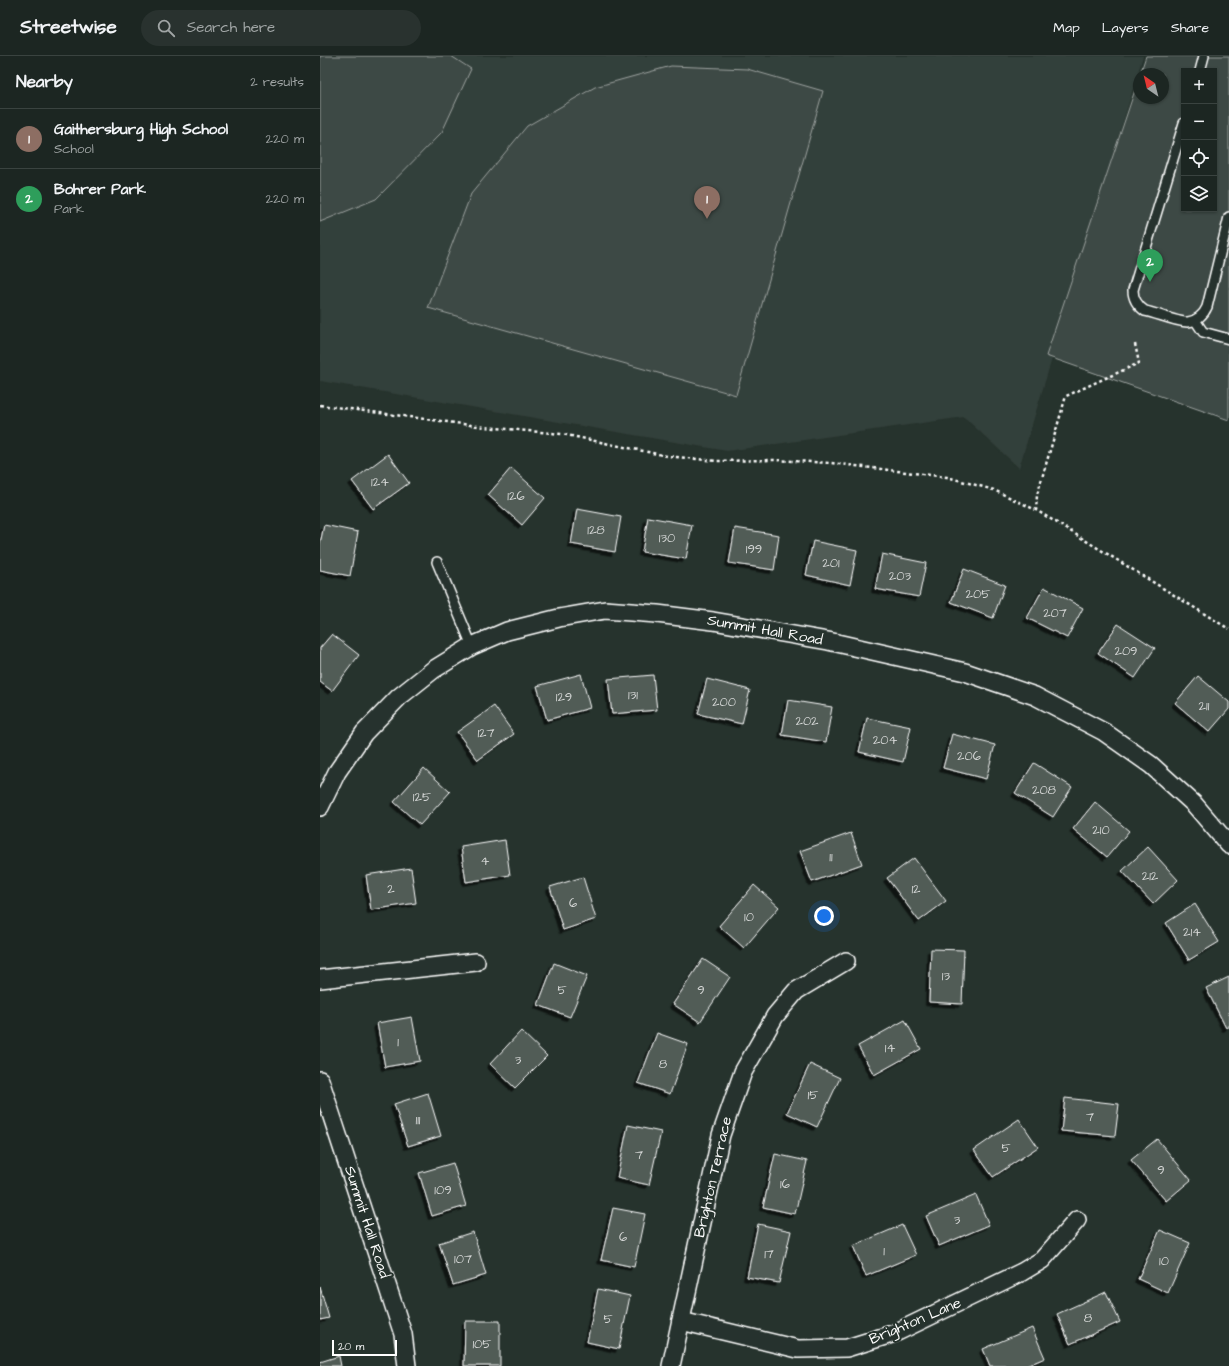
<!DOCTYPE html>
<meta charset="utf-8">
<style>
:root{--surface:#1c2622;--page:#29322f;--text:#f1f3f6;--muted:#a0a5a5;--line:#3a4340;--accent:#ffd166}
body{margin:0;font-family:"Architects Daughter",sans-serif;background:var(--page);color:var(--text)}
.controls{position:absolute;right:12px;top:12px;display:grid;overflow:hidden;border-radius:0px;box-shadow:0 1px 3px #0004}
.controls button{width:36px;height:36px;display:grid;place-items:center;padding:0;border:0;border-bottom:1px solid var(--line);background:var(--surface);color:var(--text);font:20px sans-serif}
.compass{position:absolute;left:813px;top:12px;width:36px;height:36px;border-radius:50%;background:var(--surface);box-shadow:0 1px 3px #0004;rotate:325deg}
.scale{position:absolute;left:12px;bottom:10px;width:65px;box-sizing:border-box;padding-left:4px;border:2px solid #fff;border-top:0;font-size:11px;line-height:14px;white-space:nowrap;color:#fff;-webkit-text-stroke:3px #26332d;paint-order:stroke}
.you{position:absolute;left:504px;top:860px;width:14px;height:14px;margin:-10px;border:3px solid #fff;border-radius:50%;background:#1a73e8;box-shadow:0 0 0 6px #1a73e833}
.badge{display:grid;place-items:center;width:26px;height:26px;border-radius:50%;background:var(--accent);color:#fff;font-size:13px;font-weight:700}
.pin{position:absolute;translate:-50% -33px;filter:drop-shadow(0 1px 2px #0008)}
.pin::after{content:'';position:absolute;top:21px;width:14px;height:12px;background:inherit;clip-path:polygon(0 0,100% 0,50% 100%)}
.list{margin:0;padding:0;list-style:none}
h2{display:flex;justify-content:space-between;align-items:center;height:52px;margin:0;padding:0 16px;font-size:17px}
h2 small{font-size:13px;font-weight:400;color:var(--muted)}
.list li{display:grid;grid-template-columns:26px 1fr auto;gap:12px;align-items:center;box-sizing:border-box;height:60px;padding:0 16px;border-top:1px solid var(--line)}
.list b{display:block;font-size:15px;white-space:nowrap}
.list p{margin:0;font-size:13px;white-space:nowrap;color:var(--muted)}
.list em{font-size:13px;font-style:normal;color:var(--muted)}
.icon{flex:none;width:22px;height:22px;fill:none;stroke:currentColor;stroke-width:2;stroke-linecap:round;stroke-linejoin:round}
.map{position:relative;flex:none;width:909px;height:1310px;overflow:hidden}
header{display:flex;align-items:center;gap:24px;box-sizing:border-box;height:56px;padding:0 20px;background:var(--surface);border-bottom:1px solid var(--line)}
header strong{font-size:19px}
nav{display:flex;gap:22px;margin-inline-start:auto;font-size:14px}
.search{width:280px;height:36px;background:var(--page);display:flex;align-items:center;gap:10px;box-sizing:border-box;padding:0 14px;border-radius:22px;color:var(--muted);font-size:15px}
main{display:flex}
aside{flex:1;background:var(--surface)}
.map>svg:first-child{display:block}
.built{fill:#333f3a}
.green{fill:#3e4944;stroke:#9ea4a2;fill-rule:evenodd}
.building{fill:#515c57;stroke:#fff;filter:url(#shadow)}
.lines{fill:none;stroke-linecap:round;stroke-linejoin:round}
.service-casing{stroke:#fff;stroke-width:12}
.minor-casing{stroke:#fff;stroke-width:20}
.path{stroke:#fff;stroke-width:2.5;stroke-dasharray:3 3;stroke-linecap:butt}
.service{stroke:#26332d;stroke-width:9}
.minor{stroke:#26332d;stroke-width:17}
.labels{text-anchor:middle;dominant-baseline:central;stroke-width:4;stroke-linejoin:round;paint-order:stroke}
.number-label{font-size:13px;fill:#d4d6d5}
.street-label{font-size:15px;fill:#fff;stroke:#26332d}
</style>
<header>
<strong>Streetwise</strong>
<div class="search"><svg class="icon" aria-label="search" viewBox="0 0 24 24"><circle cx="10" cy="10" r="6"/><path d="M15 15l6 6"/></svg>Search here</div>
<nav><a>Map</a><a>Layers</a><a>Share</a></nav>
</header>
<main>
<aside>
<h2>Nearby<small>2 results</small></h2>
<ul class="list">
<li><span class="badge" style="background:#8d6e63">1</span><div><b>Gaithersburg High School</b><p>School</p></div><em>220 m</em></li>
<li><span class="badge" style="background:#2e9e5b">2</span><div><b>Bohrer Park</b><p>Park</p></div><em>220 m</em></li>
</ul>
</aside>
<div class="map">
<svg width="909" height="1310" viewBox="0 0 909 1310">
<defs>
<filter id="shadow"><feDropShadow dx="-3.5" dy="3.5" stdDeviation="0" flood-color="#0009"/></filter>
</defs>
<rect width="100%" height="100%" fill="#26332d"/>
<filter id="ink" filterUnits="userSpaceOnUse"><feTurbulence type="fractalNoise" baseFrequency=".025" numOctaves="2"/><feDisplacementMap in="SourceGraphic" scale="8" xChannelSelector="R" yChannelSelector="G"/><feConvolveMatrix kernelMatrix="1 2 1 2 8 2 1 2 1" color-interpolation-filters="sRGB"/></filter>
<g filter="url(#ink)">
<path class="built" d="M0,0H823L699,412L644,361L407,395L0,325Z"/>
<g class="green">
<path d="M0,0H131L151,13L122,76L56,143L0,166Z"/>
<path d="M826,0H909V364L726,300L819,22V42H843V18H820ZM864,15H894V153H864Z"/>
<path d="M351,10L427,13L503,35L416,339L108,252L151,138L207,70L275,31Z"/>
</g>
<g class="building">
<path d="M68,398L89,427L53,453L32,425Z"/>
<path d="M191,412L225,442L202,469L168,439Z"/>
<path d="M257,453L301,461L295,496L251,488Z"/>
<path d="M328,461L372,469L366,503L322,496Z"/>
<path d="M4,469L38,476L30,520L0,514V488Z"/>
<path d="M415,472L459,479L454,514L409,507Z"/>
<path d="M493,485L537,494L530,529L486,519Z"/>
<path d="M562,498L606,507L599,541L555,533Z"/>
<path d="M644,513L685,529L673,562L631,546Z"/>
<path d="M724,531L763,552L747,582L707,562Z"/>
<path d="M798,568L835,592L815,622L778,597Z"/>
<path d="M12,578L39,599L12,635L0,626V592Z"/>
<path d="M261,618L270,652L227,664L217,630Z"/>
<path d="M333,619L337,654L292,658L288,623Z"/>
<path d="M878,620L909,646V653L889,676L855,647Z"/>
<path d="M387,623L430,634L422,668L378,658Z"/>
<path d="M468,644L512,651L506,686L462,679Z"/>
<path d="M174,650L194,678L158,704L137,676Z"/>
<path d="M547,662L591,671L583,706L539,696Z"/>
<path d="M632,678L675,689L666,723L623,712Z"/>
<path d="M714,707L752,731L733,761L695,737Z"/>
<path d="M104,712L130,736L100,769L74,746Z"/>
<path d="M775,746L809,775L787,801L753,773Z"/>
<path d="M531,777L542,808L492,826L480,795Z"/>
<path d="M185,784L190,819L146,826L141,791Z"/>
<path d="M828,791L858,824L833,848L802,815Z"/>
<path d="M594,802L626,845L599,865L567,822Z"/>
<path d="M91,812L96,847L51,854L46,819Z"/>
<path d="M263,821L276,863L243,874L230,831Z"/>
<path d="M434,829L459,851L424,892L399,870Z"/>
<path d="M875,848L899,886L869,904L846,867Z"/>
<path d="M611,893L644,894L642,948L609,946Z"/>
<path d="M383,903L410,921L380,966L353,948Z"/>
<path d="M234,907L267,920L250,961L218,949Z"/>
<path d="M909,921V971L906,972L886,932Z"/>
<path d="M92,961L100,1005L65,1011L57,967Z"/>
<path d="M585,964L601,993L554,1019L538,990Z"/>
<path d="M201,975L227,1000L195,1032L170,1008Z"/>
<path d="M337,977L368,988L350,1038L318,1027Z"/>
<path d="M490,1008L520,1022L497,1071L467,1057Z"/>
<path d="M108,1037L121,1080L88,1090L74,1048Z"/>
<path d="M745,1042L799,1048L795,1080L741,1075Z"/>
<path d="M699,1063L718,1091L673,1121L654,1094Z"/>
<path d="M308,1069L341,1076L329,1129L297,1122Z"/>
<path d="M837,1083L871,1124L846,1145L811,1104Z"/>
<path d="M455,1098L487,1105L475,1158L443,1151Z"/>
<path d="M133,1107L146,1150L112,1160L99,1117Z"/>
<path d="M656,1139L669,1169L619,1190L606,1160Z"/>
<path d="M293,1152L325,1158L314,1211L281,1204Z"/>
<path d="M438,1168L471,1175L459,1227L427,1221Z"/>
<path d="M582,1169L596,1199L546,1220L533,1190Z"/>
<path d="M840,1174L870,1187L848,1237L818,1223Z"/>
<path d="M153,1176L166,1219L133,1229L119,1187Z"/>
<path d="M0,1231L9,1262L0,1264Z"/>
<path d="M278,1233L310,1240L299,1293L267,1286Z"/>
<path d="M786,1236L800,1266L750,1288L737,1258Z"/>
<path d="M145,1265H180V1310H144Z"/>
<path d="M712,1272L725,1302L706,1310H670L663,1293Z"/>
<path d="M19,1300L21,1310H0V1306Z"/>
</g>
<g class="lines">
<g class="service-casing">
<g id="service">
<path d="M880,15L884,0"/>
<path d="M864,67L813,234C813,243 818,250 825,255C836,257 859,267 868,266C877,265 884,258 887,251L909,161"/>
<path d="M875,264L883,276L909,283"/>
<path d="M117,506L152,590"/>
</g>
</g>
<g class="minor-casing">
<g id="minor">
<path d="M0,751L17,716L44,677L79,641L113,614L152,590L187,575L239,562L285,554L337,558L393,565L508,585L645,616L715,640L784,676L831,709L874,748L909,789"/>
<path d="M0,923L156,906"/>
<path d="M0,1024L83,1278L87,1310"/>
<path d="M361,1265L478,1293L527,1292L575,1277L702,1216L722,1204L757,1164"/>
<path d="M351,1310L401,1079L423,1016L455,960L476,935L526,905"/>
</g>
</g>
<g class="path">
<path d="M815,288L819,307L746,340L717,439L716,454L909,573"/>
<path d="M0,349L165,371L242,378L347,400L396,405L454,404L511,407L627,421L674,434L716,454"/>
</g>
<use href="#service" class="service"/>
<use href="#minor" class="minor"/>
</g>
</g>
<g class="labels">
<g class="number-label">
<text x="60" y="426">124</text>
<text x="196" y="440">126</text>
<text x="276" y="474">128</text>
<text x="347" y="482">130</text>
<text x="434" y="493">199</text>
<text x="511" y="507">201</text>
<text x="580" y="520">203</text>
<text x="658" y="538">205</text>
<text x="735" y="557">207</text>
<text x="806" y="595">209</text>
<text x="313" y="639">131</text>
<text x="244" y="641">129</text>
<text x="404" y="646">200</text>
<text x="884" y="650">211</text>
<text x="487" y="665">202</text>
<text x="166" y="677">127</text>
<text x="565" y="684">204</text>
<text x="649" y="700">206</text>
<text x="724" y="734">208</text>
<text x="102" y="741">125</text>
<text x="781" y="774">210</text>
<text x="511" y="801">11</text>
<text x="165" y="805">4</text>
<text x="830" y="820">212</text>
<text x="71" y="833">2</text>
<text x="596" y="833">12</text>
<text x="253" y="847">6</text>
<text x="429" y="861">10</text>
<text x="872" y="876">214</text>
<text x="626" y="920">13</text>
<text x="242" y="934">5</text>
<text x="381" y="934">9</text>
<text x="78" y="986">1</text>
<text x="570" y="992">14</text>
<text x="198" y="1004">3</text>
<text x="343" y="1008">8</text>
<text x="493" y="1039">15</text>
<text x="770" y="1061">7</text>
<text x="98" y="1064">111</text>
<text x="686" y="1092">5</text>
<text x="319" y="1099">7</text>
<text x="841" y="1114">9</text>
<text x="465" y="1128">16</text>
<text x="123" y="1134">109</text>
<text x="637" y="1164">3</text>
<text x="303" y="1181">6</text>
<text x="564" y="1195">1</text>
<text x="449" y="1198">17</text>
<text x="143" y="1203">107</text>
<text x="844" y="1205">10</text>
<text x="768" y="1262">8</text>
<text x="288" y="1263">5</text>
<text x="162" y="1288">105</text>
</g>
<g class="street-label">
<text transform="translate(445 574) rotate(10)">Summit Hall Road</text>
<text transform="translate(393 1121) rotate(-77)">Brighton Terrace</text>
<text transform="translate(47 1166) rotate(72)">Summit Hall Road</text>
<text transform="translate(595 1265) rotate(-23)">Brighton Lane</text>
</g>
</g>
</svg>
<div class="controls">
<button>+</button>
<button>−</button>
<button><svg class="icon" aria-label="locate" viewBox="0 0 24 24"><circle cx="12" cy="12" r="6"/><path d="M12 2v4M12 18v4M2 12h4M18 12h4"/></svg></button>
<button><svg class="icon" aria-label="layers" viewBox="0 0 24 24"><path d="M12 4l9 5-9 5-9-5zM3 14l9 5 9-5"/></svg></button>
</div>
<svg class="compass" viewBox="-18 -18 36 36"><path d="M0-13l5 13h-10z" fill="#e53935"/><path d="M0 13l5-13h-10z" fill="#a0a5a5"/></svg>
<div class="scale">20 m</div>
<div class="you"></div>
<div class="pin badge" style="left:387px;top:163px;background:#8d6e63">1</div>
<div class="pin badge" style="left:830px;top:226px;background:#2e9e5b">2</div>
</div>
</main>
